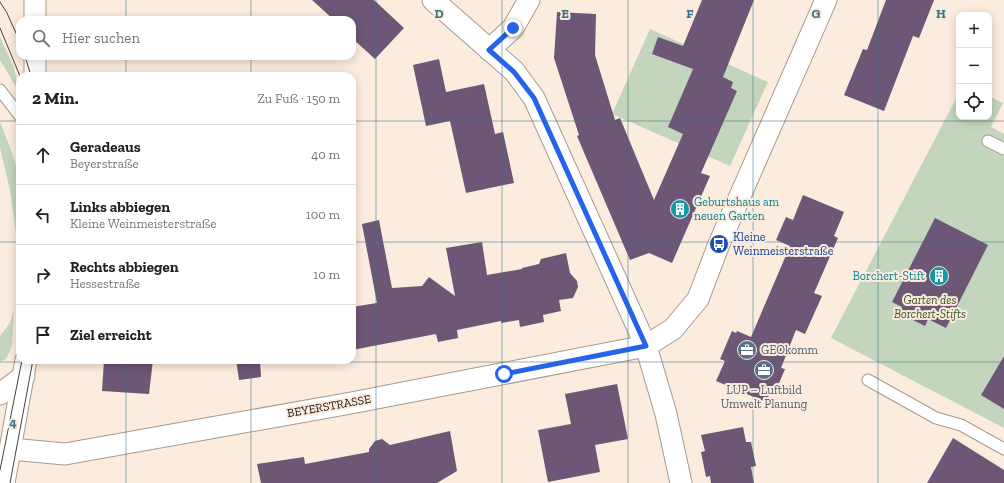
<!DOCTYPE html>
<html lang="de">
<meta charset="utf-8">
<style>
:root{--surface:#fff;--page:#f6f6f6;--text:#222;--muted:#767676;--line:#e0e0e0}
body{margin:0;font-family:"Zilla Slab",serif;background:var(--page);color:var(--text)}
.controls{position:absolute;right:12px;top:12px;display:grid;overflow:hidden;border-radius:8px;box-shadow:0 2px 10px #0003}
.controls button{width:36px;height:36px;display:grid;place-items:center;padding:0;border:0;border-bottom:1px solid var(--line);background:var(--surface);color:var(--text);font:20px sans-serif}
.stop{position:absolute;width:12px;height:12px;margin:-9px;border:3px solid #2563eb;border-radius:50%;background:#fff}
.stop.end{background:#2563eb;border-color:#fff;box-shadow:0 1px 4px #0008}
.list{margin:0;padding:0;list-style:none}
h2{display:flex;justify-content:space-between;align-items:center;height:52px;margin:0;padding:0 16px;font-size:17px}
h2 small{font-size:13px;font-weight:400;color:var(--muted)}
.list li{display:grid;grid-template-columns:26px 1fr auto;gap:12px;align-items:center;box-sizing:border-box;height:60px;padding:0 16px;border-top:1px solid var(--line)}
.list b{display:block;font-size:15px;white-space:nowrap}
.list p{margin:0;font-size:13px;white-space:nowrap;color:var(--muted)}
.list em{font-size:13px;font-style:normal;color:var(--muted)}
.icon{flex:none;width:22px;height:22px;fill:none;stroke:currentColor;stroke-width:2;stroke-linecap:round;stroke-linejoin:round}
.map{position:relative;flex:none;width:1004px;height:483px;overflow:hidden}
.search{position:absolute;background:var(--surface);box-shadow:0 2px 10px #0003;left:16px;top:16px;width:340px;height:44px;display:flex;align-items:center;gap:10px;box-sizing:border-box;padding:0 14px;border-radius:12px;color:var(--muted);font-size:15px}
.panel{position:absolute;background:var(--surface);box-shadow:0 2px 10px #0003;left:16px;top:72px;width:340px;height:292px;border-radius:12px}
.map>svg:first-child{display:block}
.green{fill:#c3d6bd}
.building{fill:#6d5676}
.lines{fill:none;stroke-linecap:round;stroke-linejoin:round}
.lane-casing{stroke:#a99a8c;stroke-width:13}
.street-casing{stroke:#a99a8c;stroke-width:23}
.lane{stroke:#fff;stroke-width:11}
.street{stroke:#fff;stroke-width:21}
.tram{stroke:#4a423b;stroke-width:1}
.route{stroke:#2563eb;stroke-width:5}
.grid{fill:none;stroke:#3a738c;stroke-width:1;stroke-opacity:0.55}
.labels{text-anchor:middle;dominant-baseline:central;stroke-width:4;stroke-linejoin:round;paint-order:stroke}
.culture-label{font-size:12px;fill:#0d838f;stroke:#fcecdd;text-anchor:start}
.transit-label{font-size:12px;fill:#164399;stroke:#fcecdd;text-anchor:start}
.park-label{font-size:12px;font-style:italic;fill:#305422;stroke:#fcecdd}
.service-label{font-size:12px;fill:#4e5e75;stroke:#fcecdd;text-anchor:start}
.street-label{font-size:12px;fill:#1d1712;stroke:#fcecdd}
.grid-label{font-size:13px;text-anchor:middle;font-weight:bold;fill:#3a738c;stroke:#fcecdd;stroke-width:4;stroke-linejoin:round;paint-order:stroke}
</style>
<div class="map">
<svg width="1004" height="483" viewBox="0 0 1004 483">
<rect width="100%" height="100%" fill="#fcecdd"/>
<g class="green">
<path d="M650,29L768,82L730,166L612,114Z"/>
<path d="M0,37L14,67L19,92L0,60Z"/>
<path d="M959,93V117H989V96L1003,103L991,127L1004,134V428L831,338Z"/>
<path d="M0,122C8,142 18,165 20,187C23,212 21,251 16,276V233L10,190L0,148Z"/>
<path d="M14,309L12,346L6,359L0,362V336L10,323Z"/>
</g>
<g class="building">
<path d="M312,0H374L404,28L375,59L352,38V20H334Z"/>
<path d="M702,0H754L723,77L733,82L731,88L737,91L701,173L710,176L672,263L649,253L630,260L577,136L579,135L554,58L557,12L596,14L595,55L615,120L620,118L654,200L683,134L668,127L693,69L652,54L658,37L683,46Z"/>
<path d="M886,0H934L919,38L913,36L884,111L844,95L863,49L867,50Z"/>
<path d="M439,59L446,92L484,84L495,134L503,132L514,183L466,193L450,121L426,126L413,65Z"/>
<path d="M803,195L844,212L834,236L838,238L814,293L822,296L805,334L796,330L781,368L785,369L777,388L773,386L766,402L716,381L725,361L720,359L732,331L736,333L737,331L751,337L790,246L776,240L786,217L793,220Z"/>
<path d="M935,218L988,245L946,328L928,319L925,326L899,313L902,307L892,302Z"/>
<path d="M379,220L392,288L422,286L429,277L455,296L446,248L482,242L487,275L522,269V268L539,264L541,259L566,253L570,273L577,281L578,287L573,298L559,300L561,311L543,315L544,322L520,327L519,320L501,323V321L457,330L458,338L438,342L436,334L352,350V307L377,303L362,224Z"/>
<path d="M1004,356V409L981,395Z"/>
<path d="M104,360H153L149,394L102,391Z"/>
<path d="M236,360H260L261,377L239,380Z"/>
<path d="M617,384L628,439L595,445L600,472L548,482L538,430L571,424L565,394Z"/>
<path d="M743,427L746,442H751L756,466L751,467L754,483H711L710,476L706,477L701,452L705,451L701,435Z"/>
<path d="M450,431L457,471L437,483H261L257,464L304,457L305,464L369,452V449L375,441L382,439L390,445Z"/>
<path d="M953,438L1004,470V483H927Z"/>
</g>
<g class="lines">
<g class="lane-casing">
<g id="lane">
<path d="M0,90L20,116"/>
<path d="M988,141L1004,149"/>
<path d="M868,380L936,418L961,425L1004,449"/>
</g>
</g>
<g class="street-casing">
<g id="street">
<path d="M35,0V20"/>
<path d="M433,0L514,71L534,98L646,346L666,414L681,483"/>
<path d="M489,50L513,28L529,0"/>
<path d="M35,56V76"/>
<path d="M0,394L24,376"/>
<path d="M11,449L65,454L351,403L646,346L673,329L698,299L719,244L826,0"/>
<path d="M4,483L26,360"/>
</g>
</g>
<use href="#lane" class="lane"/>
<use href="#street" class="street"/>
<g class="tram">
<path d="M0,2L7,13L20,42"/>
<path d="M0,28L20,76"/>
<path d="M25,56L31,76"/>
<path d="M0,470L22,360"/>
<path d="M10,483L33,360"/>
</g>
</g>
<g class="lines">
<path class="route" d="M504,374L646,346L534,98L514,72L489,50L513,28"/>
</g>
<path class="grid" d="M126,0V20M251,0V20M376,0V483M502,0V483M628,0V483M753,0V483M878,0V483M126,56V76M251,56V76M0,121H20M352,121H1004M0,242H20M352,242H1004M126,360V483M251,360V483M0,362H1004"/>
<defs>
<g id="building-disc" transform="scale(1)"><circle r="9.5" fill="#0f9aa8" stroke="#fcecdd"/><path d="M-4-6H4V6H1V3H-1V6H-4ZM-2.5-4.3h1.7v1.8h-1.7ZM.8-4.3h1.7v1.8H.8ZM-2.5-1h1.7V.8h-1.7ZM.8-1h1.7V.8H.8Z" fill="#fff"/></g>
<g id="bus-disc" transform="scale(1)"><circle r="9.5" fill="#1a4fb4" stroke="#fcecdd"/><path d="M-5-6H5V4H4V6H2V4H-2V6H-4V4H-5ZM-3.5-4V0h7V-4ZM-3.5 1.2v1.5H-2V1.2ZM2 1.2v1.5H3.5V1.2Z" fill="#fff"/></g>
<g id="office-disc" transform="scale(1)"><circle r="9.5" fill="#5c6f8a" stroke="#fcecdd"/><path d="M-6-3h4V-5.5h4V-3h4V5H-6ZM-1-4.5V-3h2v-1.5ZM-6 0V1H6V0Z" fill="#fff"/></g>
</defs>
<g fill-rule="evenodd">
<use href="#building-disc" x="680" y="209"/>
<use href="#bus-disc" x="719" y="244"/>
<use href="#building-disc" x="939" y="276"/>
<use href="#office-disc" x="747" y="350"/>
<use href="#office-disc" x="764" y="370"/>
</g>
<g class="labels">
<g class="culture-label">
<text x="694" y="202">Geburtshaus am<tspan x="694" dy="14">neuen Garten</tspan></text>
<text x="925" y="276" text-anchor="end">Borchert-Stift</text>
</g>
<g class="transit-label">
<text x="733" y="237">Kleine<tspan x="733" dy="14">Weinmeisterstraße</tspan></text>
</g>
<g class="park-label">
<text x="930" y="300">Garten des<tspan x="930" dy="14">Borchert-Stifts</tspan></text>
</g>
<g class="service-label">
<text x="761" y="350">GEOkomm</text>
<text x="764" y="390" text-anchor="middle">LUP – Luftbild<tspan x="764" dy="14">Umwelt Planung</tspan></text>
</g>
<g class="street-label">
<text transform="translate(329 406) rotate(-10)">BEYERSTRASSE</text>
</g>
</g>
<g class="grid-label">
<text x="439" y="18">D</text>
<text x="565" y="18">E</text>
<text x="690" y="18">F</text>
<text x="816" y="18">G</text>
<text x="941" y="18">H</text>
<text x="13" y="427">4</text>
</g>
</svg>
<div class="controls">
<button>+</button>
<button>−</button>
<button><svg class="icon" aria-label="locate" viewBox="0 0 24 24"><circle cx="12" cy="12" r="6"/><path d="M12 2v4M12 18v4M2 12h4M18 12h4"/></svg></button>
</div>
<div class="stop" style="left:504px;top:374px"></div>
<div class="stop end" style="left:513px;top:28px"></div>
<div class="search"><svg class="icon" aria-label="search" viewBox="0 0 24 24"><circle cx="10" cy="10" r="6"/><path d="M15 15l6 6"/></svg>Hier suchen</div>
<section class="panel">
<h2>2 Min.<small>Zu Fuß · 150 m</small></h2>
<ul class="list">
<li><svg class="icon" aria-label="ahead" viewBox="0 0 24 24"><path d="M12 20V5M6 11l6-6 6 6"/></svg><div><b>Geradeaus</b><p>Beyerstraße</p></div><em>40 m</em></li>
<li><svg class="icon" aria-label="left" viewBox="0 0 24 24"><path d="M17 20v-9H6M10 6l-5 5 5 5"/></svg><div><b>Links abbiegen</b><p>Kleine Weinmeisterstraße</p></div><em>100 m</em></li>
<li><svg class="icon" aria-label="right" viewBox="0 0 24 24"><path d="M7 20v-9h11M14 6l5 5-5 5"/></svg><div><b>Rechts abbiegen</b><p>Hessestraße</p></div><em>10 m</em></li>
<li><svg class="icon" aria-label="arrive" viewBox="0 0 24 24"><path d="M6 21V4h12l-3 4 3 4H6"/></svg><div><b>Ziel erreicht</b></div></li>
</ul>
</section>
</div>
